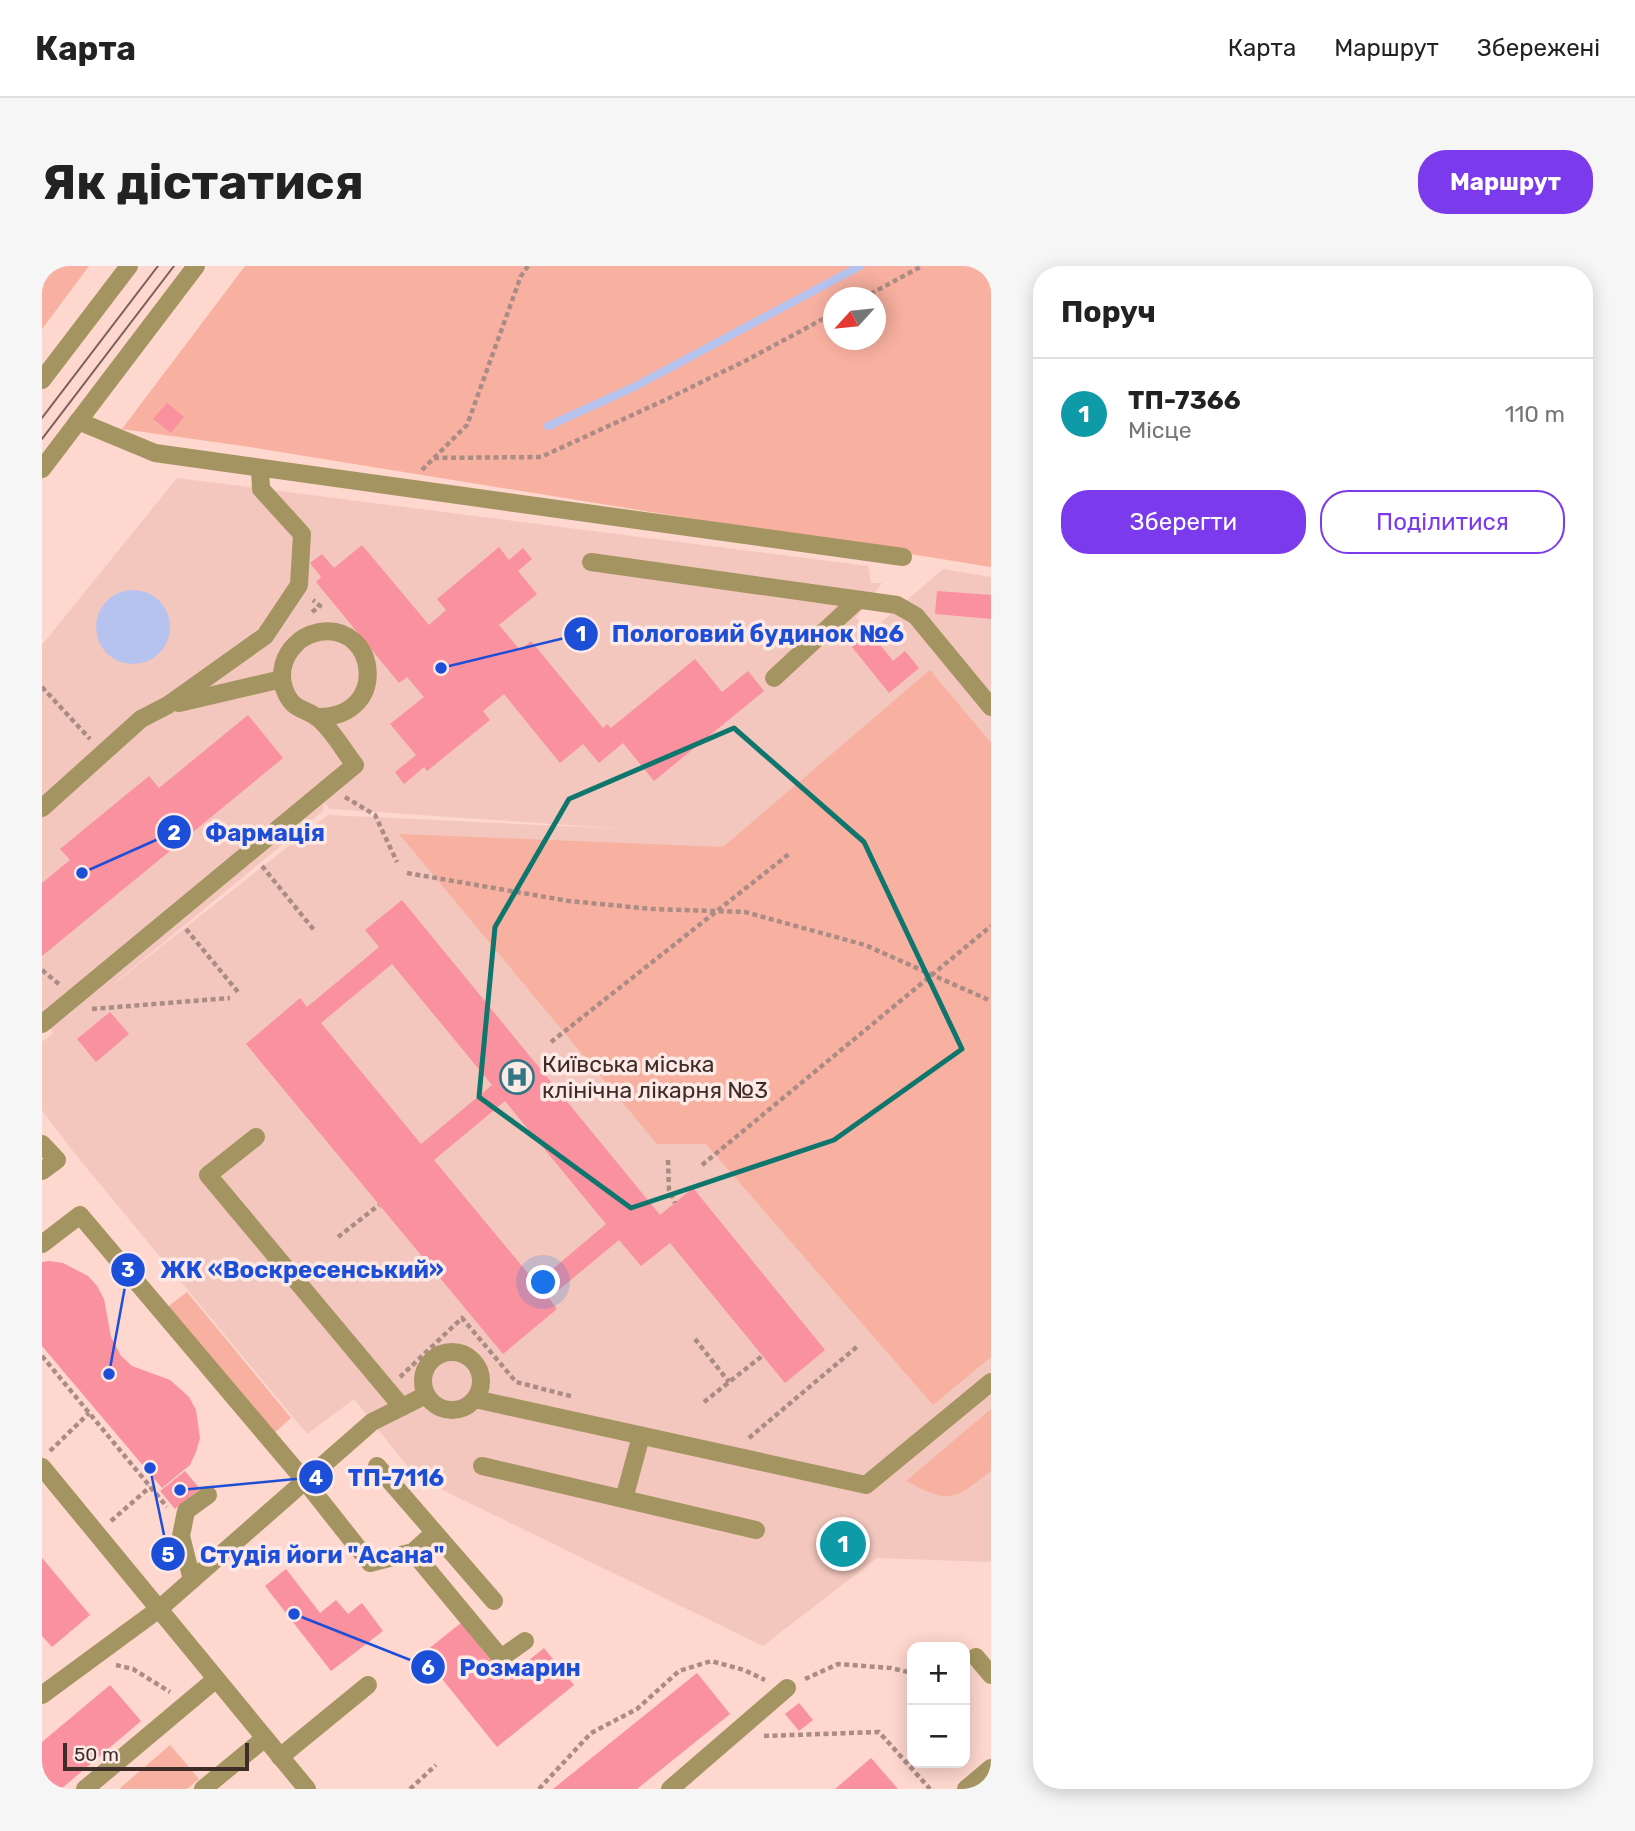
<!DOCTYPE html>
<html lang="uk">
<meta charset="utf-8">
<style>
:root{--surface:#fff;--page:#f6f6f6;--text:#222;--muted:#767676;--line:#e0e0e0;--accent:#7c3aed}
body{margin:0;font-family:Rubik,sans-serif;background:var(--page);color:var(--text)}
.controls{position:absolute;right:21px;bottom:21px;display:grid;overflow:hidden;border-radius:14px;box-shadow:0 4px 18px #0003}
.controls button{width:63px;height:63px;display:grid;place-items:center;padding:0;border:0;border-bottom:2px solid var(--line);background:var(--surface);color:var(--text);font:35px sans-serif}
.compass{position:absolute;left:781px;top:21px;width:63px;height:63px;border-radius:50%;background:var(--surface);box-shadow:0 4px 18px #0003;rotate:243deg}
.scale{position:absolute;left:21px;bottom:18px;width:186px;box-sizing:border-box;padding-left:7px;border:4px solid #3e2c28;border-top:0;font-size:19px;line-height:24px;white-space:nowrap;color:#3e2c28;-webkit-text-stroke:5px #fde9e5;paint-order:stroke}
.you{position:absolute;left:502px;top:1017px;width:24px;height:24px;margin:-18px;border:5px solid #fff;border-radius:50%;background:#1a73e8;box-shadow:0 0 0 10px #1a73e833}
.badge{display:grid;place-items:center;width:46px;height:46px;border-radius:50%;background:var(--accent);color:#fff;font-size:23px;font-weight:700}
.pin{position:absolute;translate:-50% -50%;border:4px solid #fff;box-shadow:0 2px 7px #0006}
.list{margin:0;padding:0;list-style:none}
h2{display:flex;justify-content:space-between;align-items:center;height:91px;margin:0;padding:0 28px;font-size:30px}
h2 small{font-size:23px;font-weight:400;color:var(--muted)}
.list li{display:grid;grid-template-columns:46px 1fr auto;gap:21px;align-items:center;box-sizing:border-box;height:112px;padding:0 28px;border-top:2px solid var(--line)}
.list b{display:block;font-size:26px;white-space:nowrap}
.list p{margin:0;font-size:23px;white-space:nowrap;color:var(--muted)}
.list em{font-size:23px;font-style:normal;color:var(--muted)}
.actions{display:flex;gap:14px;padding:21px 28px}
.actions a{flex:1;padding:16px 0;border:2px solid var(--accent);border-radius:28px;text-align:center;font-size:24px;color:var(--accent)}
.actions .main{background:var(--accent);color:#fff}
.map{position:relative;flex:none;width:949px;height:1523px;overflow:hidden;border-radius:28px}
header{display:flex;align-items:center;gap:42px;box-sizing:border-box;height:98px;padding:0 35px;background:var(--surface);border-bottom:2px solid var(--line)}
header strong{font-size:33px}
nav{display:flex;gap:38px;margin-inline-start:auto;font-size:24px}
.intro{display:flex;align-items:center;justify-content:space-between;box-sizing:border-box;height:168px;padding:0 42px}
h1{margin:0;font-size:49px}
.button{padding:18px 32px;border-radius:28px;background:var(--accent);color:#fff;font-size:24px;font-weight:700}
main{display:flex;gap:42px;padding:0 42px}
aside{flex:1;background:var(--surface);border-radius:28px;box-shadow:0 4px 18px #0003}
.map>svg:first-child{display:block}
.built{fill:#f3c7bd;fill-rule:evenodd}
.green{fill:#f8b0a0;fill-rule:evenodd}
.water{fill:#b7c3ef}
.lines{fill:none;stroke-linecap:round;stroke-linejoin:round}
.stream{stroke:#b7c3ef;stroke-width:8}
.building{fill:#fa919e;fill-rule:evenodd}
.path{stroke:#aa8c85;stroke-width:4.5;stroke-dasharray:5 3.5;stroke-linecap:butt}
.minor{stroke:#a49461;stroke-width:18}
.tram{stroke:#7a625c;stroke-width:2}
.marked{fill:none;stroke:#0f766e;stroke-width:5;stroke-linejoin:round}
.labels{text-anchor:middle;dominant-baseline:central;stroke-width:7;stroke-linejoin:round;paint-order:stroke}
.poi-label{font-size:23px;fill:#3e2c28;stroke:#fde9e5;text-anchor:start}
.leader{fill:none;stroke:#1d4ed8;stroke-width:2.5}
.callout-dot{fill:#1d4ed8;stroke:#fde9e5;stroke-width:2.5}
.mark-label{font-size:21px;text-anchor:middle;font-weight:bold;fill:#fff}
.callout-label{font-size:24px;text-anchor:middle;font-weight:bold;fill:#1d4ed8;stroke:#fde9e5;stroke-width:7;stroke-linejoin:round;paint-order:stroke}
</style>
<header>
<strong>Карта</strong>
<nav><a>Карта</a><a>Маршрут</a><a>Збережені</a></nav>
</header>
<div class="intro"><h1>Як дістатися</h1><a class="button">Маршрут</a></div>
<main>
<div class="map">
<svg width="949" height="1523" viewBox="0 0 949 1523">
<rect width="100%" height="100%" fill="#fed7ce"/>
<path class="built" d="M135,212L826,300L829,317H840L814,352L828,366L901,303L949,311V1296L835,1292L721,1380L374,1211L312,1133L265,1168L38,894L0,845V776L11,767L0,749V379ZM282,537L288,543L586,563L286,549L58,729L281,545Z"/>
<g class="green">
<path d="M0,0H47L0,63Z"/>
<path d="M203,0H949V301L201,180L80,163ZM792,32H834V74H792Z"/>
<path d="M888,404L949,477V1091L891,1139L664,878H615L357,568L681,581Z"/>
<path d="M145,1026L249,1152L230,1169L124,1042Z"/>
<path d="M949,1143V1205C911,1235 908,1238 864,1215Z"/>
<path d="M128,1479L157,1513L145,1523H77Z"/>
</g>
<circle class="water" cx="91" cy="361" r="37"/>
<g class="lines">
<path class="stream" d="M506,160L592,121L818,0"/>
</g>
<g class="building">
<path d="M125,137L142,151L129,167L111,153Z"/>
<path d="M320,279L387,359L404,344L395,333L457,281L467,294L481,282L490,293L476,305L495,328L457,359L478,384L489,375L561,462L565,458L569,462L653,393L680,426L706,405L722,425L612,515L581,477L557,497L541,478L518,497L462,428L441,445L448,454L385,505L382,501L362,518L353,506L374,489L348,458L382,431L365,411L357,417L274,316L279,311L268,297L280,288L292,302Z"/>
<path d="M895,325L949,329V353L893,348Z"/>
<path d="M828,366L851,395L863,385L877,402L847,427L810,381Z"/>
<path d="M206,449L241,492L0,690V617L28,594L18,583L107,510L117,522Z"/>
<path d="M360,634L618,949L651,922L783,1084L743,1117L628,977L599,1000L577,974L507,1032L515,1043L461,1088L204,778L258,732L265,741L337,681L323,664ZM350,698L450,819L379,878L279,757ZM463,835L564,958L494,1017L392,894Z"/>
<path d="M68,746L87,768L54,796L35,773Z"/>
<path d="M7,995L21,997L46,1010L55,1020L62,1033L69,1071L79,1090L90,1100L128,1114L147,1131L154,1144L158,1172L154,1186L148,1199L120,1222L0,1080V996Z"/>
<path d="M143,1205L158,1223L133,1243L118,1225Z"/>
<path d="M798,1256L823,1284L804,1301L779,1272Z"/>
<path d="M0,1292L48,1349L10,1381L0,1370Z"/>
<path d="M244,1303L278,1347L294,1334L306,1348L320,1337L341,1365L289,1405L223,1320Z"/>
<path d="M419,1357L464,1413L502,1382L532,1419L455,1481L380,1388Z"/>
<path d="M655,1407L688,1448L595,1523H511Z"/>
<path d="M68,1419L99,1455L19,1523H0V1476Z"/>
<path d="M757,1437L771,1454L757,1465L743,1448Z"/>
<path d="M829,1492L856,1523H793Z"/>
</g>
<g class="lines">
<g class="path">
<path d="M821,32L880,0"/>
<path d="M392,192L499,191L623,134L705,94L792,47"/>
<path d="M380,204L425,159L479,10L486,0"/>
<path d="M270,346L278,340L271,334"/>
<path d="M0,421L48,473"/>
<path d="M303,531L333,549L355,596"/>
<path d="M220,600L272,664"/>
<path d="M365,607L527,635L610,643L703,646L823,679L949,735"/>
<path d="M144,663L196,726"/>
<path d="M0,704L18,719"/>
<path d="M50,743L188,732"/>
<path d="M509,776L747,588"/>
<path d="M626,894L627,924L633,937"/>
<path d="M660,899L949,660"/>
<path d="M296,971L337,939"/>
<path d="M653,1073L687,1116"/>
<path d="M0,1090L125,1241"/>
<path d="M358,1111L420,1052L474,1116L532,1131"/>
<path d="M662,1136L720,1090"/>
<path d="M707,1172L817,1079"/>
<path d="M8,1185L47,1147"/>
<path d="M69,1255L108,1221"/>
<path d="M74,1399L91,1403L128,1426"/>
<path d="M763,1413L796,1398L849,1402L870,1407"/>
<path d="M722,1470L837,1466L888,1523"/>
<path d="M368,1523L394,1499"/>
<path d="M497,1523L549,1467L595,1443L637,1405L669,1395L702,1404L723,1414"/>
</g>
<g class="minor">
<path d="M0,114L87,0"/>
<path d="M36,155L113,187L861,291"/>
<path d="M0,203L154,0"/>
<path d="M549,296L855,339L874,350L949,441"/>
<path d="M732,412L816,334"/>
<path d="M137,437L240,413"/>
<path d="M0,542L99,453L126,439L223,370L257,319L260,268L219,223L218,202"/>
<path d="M0,758L313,499C302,485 291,465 277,453C263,441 250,446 242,422C237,406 242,389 254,378C260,371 268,368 277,366C336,356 348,452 276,451"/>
<path d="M214,871L166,909L360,1141"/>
<path d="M0,878L15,894L0,905"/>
<path d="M0,978L38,949L263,1215L328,1297L371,1286L392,1267"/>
<circle cx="410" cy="1115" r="29"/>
<path d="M433,1133L824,1219L949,1116"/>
<path d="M335,1200L452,1335"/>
<path d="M440,1200L714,1264"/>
<path d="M0,1201L265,1523"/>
<path d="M582,1233L599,1170"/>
<path d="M371,1286L459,1392L483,1375"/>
<path d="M150,1314L139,1270L144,1245L166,1229"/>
<path d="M934,1391L949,1409"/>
<path d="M0,1429L117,1343L330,1156L384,1129"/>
<path d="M238,1491L326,1419"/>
<path d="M43,1523L174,1413"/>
<path d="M161,1523L223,1472"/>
<path d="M628,1523L745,1422"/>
<path d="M924,1523L949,1502"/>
</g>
<g class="tram">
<path d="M0,152L116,0"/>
<path d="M0,173L132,0"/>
</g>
</g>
<path class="marked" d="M692,462L822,576L920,783L792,874L589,942L437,831L453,661L527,533Z"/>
<defs>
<g id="hospital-ring" transform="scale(1.75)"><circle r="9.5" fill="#fde9e5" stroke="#307683" stroke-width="1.5"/><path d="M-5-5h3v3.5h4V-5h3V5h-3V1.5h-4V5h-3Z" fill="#307683"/></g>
</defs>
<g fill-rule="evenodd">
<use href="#hospital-ring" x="475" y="811"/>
</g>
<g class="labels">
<g class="poi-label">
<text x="500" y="798">Київська міська<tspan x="500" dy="26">клінічна лікарня №3</tspan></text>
</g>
</g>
<path class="leader" d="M399 402L539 368M40 607L132 566M67 1108L86 1004M138 1224L274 1211M108 1202L126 1288M252 1348L386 1401"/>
<g class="callout-dot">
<circle cx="399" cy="402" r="7"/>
<circle cx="40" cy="607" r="7"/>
<circle cx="67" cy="1108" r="7"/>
<circle cx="138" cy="1224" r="7"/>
<circle cx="108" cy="1202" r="7"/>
<circle cx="252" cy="1348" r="7"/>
<circle cx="539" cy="368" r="18"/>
<circle cx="132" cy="566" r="18"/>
<circle cx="86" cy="1004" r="18"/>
<circle cx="274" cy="1211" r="18"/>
<circle cx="126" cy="1288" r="18"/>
<circle cx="386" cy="1401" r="18"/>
</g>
<g class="mark-label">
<text x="539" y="375">1</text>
<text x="132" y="574">2</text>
<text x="86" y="1011">3</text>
<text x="274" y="1219">4</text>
<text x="126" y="1296">5</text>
<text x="386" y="1409">6</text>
</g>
<g class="callout-label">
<text x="716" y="376">Пологовий будинок №6</text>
<text x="223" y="575">Фармація</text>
<text x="260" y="1012">ЖК «Воскресенський»</text>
<text x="354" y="1220">ТП-7116</text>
<text x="280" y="1297">Студія йоги "Асана"</text>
<text x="478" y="1410">Розмарин</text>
</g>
</svg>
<div class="controls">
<button>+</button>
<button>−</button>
</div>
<svg class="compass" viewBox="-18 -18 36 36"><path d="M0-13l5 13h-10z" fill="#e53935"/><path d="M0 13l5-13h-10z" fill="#767676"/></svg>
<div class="scale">50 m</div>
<div class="you"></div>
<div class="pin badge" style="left:801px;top:1278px;background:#0f9aa8">1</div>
</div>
<aside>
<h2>Поруч<small></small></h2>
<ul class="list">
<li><span class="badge" style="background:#0f9aa8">1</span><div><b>ТП-7366</b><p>Місце</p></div><em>110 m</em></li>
</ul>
<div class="actions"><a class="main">Зберегти</a><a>Поділитися</a></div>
</aside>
</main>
